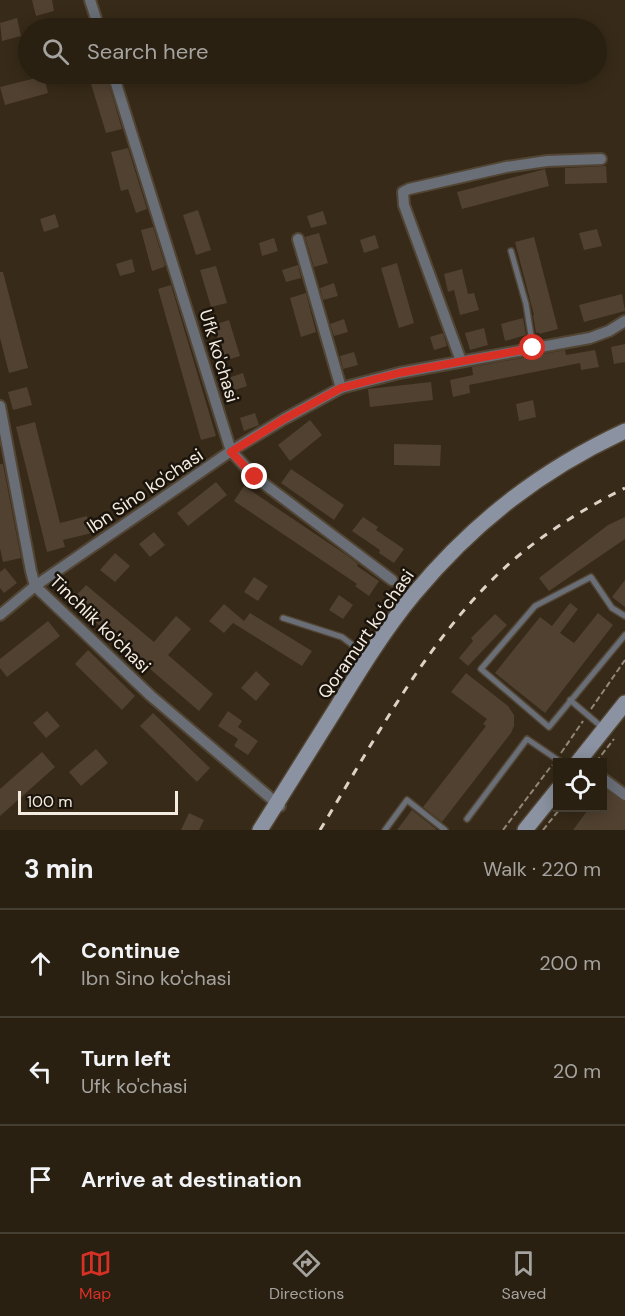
<!DOCTYPE html>
<meta charset="utf-8">
<style>
:root{--surface:#292012;--page:#352d20;--text:#f1f3f6;--muted:#a5a39f;--line:#453e32;--accent:#d93025}
body{margin:0;font-family:"DM Sans",sans-serif;background:var(--page);color:var(--text)}
.controls{position:absolute;right:18px;bottom:18px;display:grid;overflow:hidden;border-radius:0px;box-shadow:0 3px 15px #0003}
.controls button{width:54px;height:54px;display:grid;place-items:center;padding:0;border:0;border-bottom:2px solid var(--line);background:var(--surface);color:var(--text);font:30px sans-serif}
.scale{position:absolute;left:18px;bottom:15px;width:160px;box-sizing:border-box;padding-left:6px;border:3px solid #f5ece1;border-top:0;font-size:16px;line-height:21px;white-space:nowrap;color:#f5ece1;-webkit-text-stroke:4px #1a140c;paint-order:stroke}
.stop{position:absolute;width:18px;height:18px;margin:-14px;border:4px solid #d93025;border-radius:50%;background:#fff}
.stop.end{background:#d93025;border-color:#fff;box-shadow:0 2px 6px #0008}
.list{margin:0;padding:0;list-style:none}
h2{display:flex;justify-content:space-between;align-items:center;height:78px;margin:0;padding:0 24px;font-size:26px}
h2 small{font-size:20px;font-weight:400;color:var(--muted)}
.list li{display:grid;grid-template-columns:39px 1fr auto;gap:18px;align-items:center;box-sizing:border-box;height:108px;padding:0 24px;border-top:2px solid var(--line)}
.list b{display:block;font-size:22px;white-space:nowrap}
.list p{margin:0;font-size:20px;white-space:nowrap;color:var(--muted)}
.list em{font-size:20px;font-style:normal;color:var(--muted)}
.icon{flex:none;width:33px;height:33px;fill:none;stroke:currentColor;stroke-width:2;stroke-linecap:round;stroke-linejoin:round}
.map{position:relative;flex:none;width:625px;height:830px;overflow:hidden}
.search{position:absolute;background:var(--surface);box-shadow:0 3px 15px #0003;left:18px;right:18px;top:18px;height:66px;display:flex;align-items:center;gap:15px;box-sizing:border-box;padding:0 21px;border-radius:33px;color:var(--muted);font-size:22px}
.sheet{height:402px;background:var(--surface)}
nav{display:flex;justify-content:space-around;align-items:center;box-sizing:border-box;height:84px;border-top:2px solid var(--line);background:var(--surface);font-size:16px;color:var(--muted)}
nav a{display:grid;justify-items:center;gap:3px}
nav .on{color:var(--accent)}
.map>svg:first-child{display:block}
.building{fill:#514130}
.lines{fill:none;stroke-linecap:round;stroke-linejoin:round}
.lane-casing{stroke:#524534;stroke-width:8}
.street-casing{stroke:#524534;stroke-width:14}
.secondary-casing{stroke:#524534;stroke-width:18}
.path{stroke:#928778;stroke-width:2;stroke-dasharray:6 3;stroke-linecap:butt}
.lane{stroke:#696e77;stroke-width:5}
.street{stroke:#696e77;stroke-width:10}
.secondary{stroke:#8b92a1;stroke-width:15}
.rail{stroke:#dcd2c6;stroke-width:3;stroke-dasharray:8 8;stroke-linecap:butt}
.route{stroke:#d93025;stroke-width:8}
.labels{text-anchor:middle;dominant-baseline:central;stroke-width:5;stroke-linejoin:round;paint-order:stroke}
.street-label{font-size:18px;fill:#f5ece1;stroke:#1a140c}
</style>
<div class="map">
<svg width="625" height="830" viewBox="0 0 625 830">
<rect width="100%" height="100%" fill="#372a18"/>
<g class="building">
<path d="M32,0H52L54,11L36,16Z"/>
<path d="M17,18L21,36L2,41L0,23Z"/>
<path d="M88,74H106L122,129L106,133Z"/>
<path d="M44,76L48,93L5,105L0,87Z"/>
<path d="M128,148L147,209L136,213L128,189L121,191L111,152Z"/>
<path d="M606,166L607,183L565,184V168Z"/>
<path d="M545,169L549,186L462,209L457,192Z"/>
<path d="M198,210L211,250L196,255L183,215Z"/>
<path d="M323,211L327,224L311,228L307,216Z"/>
<path d="M55,214L59,227L44,232L40,219Z"/>
<path d="M153,227L165,265L164,267L152,271L141,230Z"/>
<path d="M597,229L602,246L584,250L579,233Z"/>
<path d="M319,233L328,263L314,267L305,237Z"/>
<path d="M375,235L379,248L364,253L360,240Z"/>
<path d="M534,237L558,329L539,334V332L536,333L533,315H534L515,242Z"/>
<path d="M274,238L278,251L262,256L259,243Z"/>
<path d="M132,259L135,272L120,276L116,264Z"/>
<path d="M397,263L414,323L399,328L381,268Z"/>
<path d="M298,265L301,278L286,282L282,270Z"/>
<path d="M216,266L227,303L211,307L200,270Z"/>
<path d="M462,269L468,294L474,293L479,310L460,315L454,290L448,292L444,274Z"/>
<path d="M0,272H3L28,368L9,373L0,338Z"/>
<path d="M334,283L338,296L323,300L320,288Z"/>
<path d="M171,285L216,436L201,440L158,289Z"/>
<path d="M306,293L316,332L301,337L290,298Z"/>
<path d="M622,294L625,311L584,322L579,305Z"/>
<path d="M523,318L526,335L505,341L501,324Z"/>
<path d="M344,319L348,332L334,336L330,324Z"/>
<path d="M229,320L240,356L224,361L214,325Z"/>
<path d="M484,328L488,345L470,350L465,333Z"/>
<path d="M443,333L447,346L434,350L430,337Z"/>
<path d="M625,344V362L614,364L611,347Z"/>
<path d="M565,350L566,355L595,350L599,367L581,370L580,363L469,385L470,393L453,397L450,380L473,375L472,367Z"/>
<path d="M354,352L358,365L343,369L340,356Z"/>
<path d="M243,373L247,386L232,391L228,378Z"/>
<path d="M431,382L433,400L370,407L368,389Z"/>
<path d="M27,387L32,405L13,410L8,392Z"/>
<path d="M533,400L536,417L519,421L516,404Z"/>
<path d="M255,413L259,425L244,431L240,418Z"/>
<path d="M310,420L322,435L290,461L278,445Z"/>
<path d="M35,422L60,523L87,516L92,533L63,540L65,547L47,552L16,427Z"/>
<path d="M394,444L441,445L440,466L394,465Z"/>
<path d="M0,464H3L21,558L3,562L0,548Z"/>
<path d="M291,469L344,505L334,520L281,483Z"/>
<path d="M216,482L227,495L188,526L177,513Z"/>
<path d="M244,486L348,556L358,564L357,566L379,581L369,596L355,586L357,584L234,501Z"/>
<path d="M363,517L378,527L376,530L404,549L394,563L379,553L380,550L352,531Z"/>
<path d="M625,517V539L549,591L539,578L608,525Z"/>
<path d="M154,532L165,545L150,557L139,544Z"/>
<path d="M115,553L130,566L115,582L100,570Z"/>
<path d="M5,568L17,583L4,593L0,588V572Z"/>
<path d="M254,577L268,586L258,601L244,592Z"/>
<path d="M625,580V607L612,597Z"/>
<path d="M86,585L154,642L176,616L191,629L168,655L213,694L199,711L71,601Z"/>
<path d="M339,595L353,605L343,619L329,610Z"/>
<path d="M570,603L578,609L560,633L574,643L598,613L613,625L545,713L495,673L540,617L552,626Z"/>
<path d="M224,604L244,621L250,613L312,651L302,666L233,623L224,633L209,621Z"/>
<path d="M495,614L507,625L468,666L459,658L473,641L471,638Z"/>
<path d="M48,621L60,636L7,677L0,668V659Z"/>
<path d="M88,650L135,696L122,710L75,664Z"/>
<path d="M256,671L270,684L256,701L241,688Z"/>
<path d="M466,673L508,706L514,715V726L511,733L442,822L423,807L486,726L483,724L487,719L451,692Z"/>
<path d="M47,711L60,726L46,738L33,723Z"/>
<path d="M228,711L242,721L238,727L258,741L248,755L234,746L238,739L218,726Z"/>
<path d="M153,713L210,768L197,782L140,726Z"/>
<path d="M96,749L108,763L81,786L69,772Z"/>
<path d="M42,752L55,767L0,816V789Z"/>
<path d="M604,789L625,802V830H573L590,807H603Z"/>
<path d="M412,810L436,829V830H397Z"/>
<path d="M189,813L204,820L199,830H181Z"/>
</g>
<g class="lines">
<g class="lane-casing">
<g id="lane">
<path d="M511,251L526,304L533,348"/>
<path d="M625,616L612,608L591,577L535,606L481,669L549,727L625,635"/>
<path d="M283,618L342,637L367,656"/>
<path d="M570,700L603,728"/>
<path d="M467,819L527,739L561,762"/>
<path d="M385,830L407,800L445,830"/>
</g>
</g>
<g class="street-casing">
<g id="street">
<path d="M90,0L99,28"/>
<path d="M113,74L231,451L255,477L392,580"/>
<path d="M298,239L341,388"/>
<path d="M461,361L404,205L403,192L409,189L506,167L547,161L601,159"/>
<path d="M0,406L31,571L35,586L151,696L280,806"/>
<path d="M0,615L35,586L231,451L284,419L341,388L399,373L590,338L609,331L625,321"/>
<path d="M602,778L625,795"/>
</g>
</g>
<g class="secondary-casing">
<g id="secondary">
<path d="M578,762L625,703"/>
<path d="M260,830C286,789 311,748 337,707C361,668 385,629 414,594C474,522 541,470 625,431"/>
<path d="M525,830L558,789"/>
</g>
</g>
<g class="path">
<path d="M591,709L625,660"/>
<path d="M561,753L583,721"/>
<path d="M596,762L614,739"/>
<path d="M503,830L552,765"/>
<path d="M543,830L559,810"/>
</g>
<use href="#lane" class="lane"/>
<use href="#street" class="street"/>
<use href="#secondary" class="secondary"/>
<path class="rail" d="M320,830C373,743 423,647 497,575C534,539 579,511 625,488"/>
</g>
<g class="lines">
<path class="route" d="M255,477L231,452L284,419L341,388L399,373L533,348"/>
</g>
<g class="labels">
<g class="street-label">
<text transform="translate(219 356) rotate(73)">Ufk ko'chasi</text>
<text transform="translate(145 491) rotate(-34)">Ibn Sino ko'chasi</text>
<text transform="translate(100 624) rotate(44)">Tinchlik ko'chasi</text>
<text transform="translate(366 634) rotate(-55)">Qoramurt koʻchasi</text>
</g>
</g>
</svg>
<div class="controls">
<button><svg class="icon" aria-label="locate" viewBox="0 0 24 24"><circle cx="12" cy="12" r="6"/><path d="M12 2v4M12 18v4M2 12h4M18 12h4"/></svg></button>
</div>
<div class="scale">100 m</div>
<div class="stop" style="left:533px;top:348px"></div>
<div class="stop end" style="left:255px;top:477px"></div>
<div class="search"><svg class="icon" aria-label="search" viewBox="0 0 24 24"><circle cx="10" cy="10" r="6"/><path d="M15 15l6 6"/></svg>Search here</div>
</div>
<section class="sheet">
<h2>3 min<small>Walk · 220 m</small></h2>
<ul class="list">
<li><svg class="icon" aria-label="ahead" viewBox="0 0 24 24"><path d="M12 20V5M6 11l6-6 6 6"/></svg><div><b>Continue</b><p>Ibn Sino ko'chasi</p></div><em>200 m</em></li>
<li><svg class="icon" aria-label="left" viewBox="0 0 24 24"><path d="M17 20v-9H6M10 6l-5 5 5 5"/></svg><div><b>Turn left</b><p>Ufk ko'chasi</p></div><em>20 m</em></li>
<li><svg class="icon" aria-label="arrive" viewBox="0 0 24 24"><path d="M6 21V4h12l-3 4 3 4H6"/></svg><div><b>Arrive at destination</b></div></li>
</ul>
</section>
<nav>
<a class="on"><svg class="icon" aria-label="map" viewBox="0 0 24 24"><path d="M3 6l6-2 6 2 6-2v14l-6 2-6-2-6 2zM9 4v14M15 6v14"/></svg>Map</a>
<a><svg class="icon" aria-label="directions" viewBox="0 0 24 24"><path d="M12 3l9 9-9 9-9-9zM9 14v-3h6M13 9l2 2-2 2"/></svg>Directions</a>
<a><svg class="icon" aria-label="saved" viewBox="0 0 24 24"><path d="M7 4h10v16l-5-4-5 4z"/></svg>Saved</a>
</nav>
